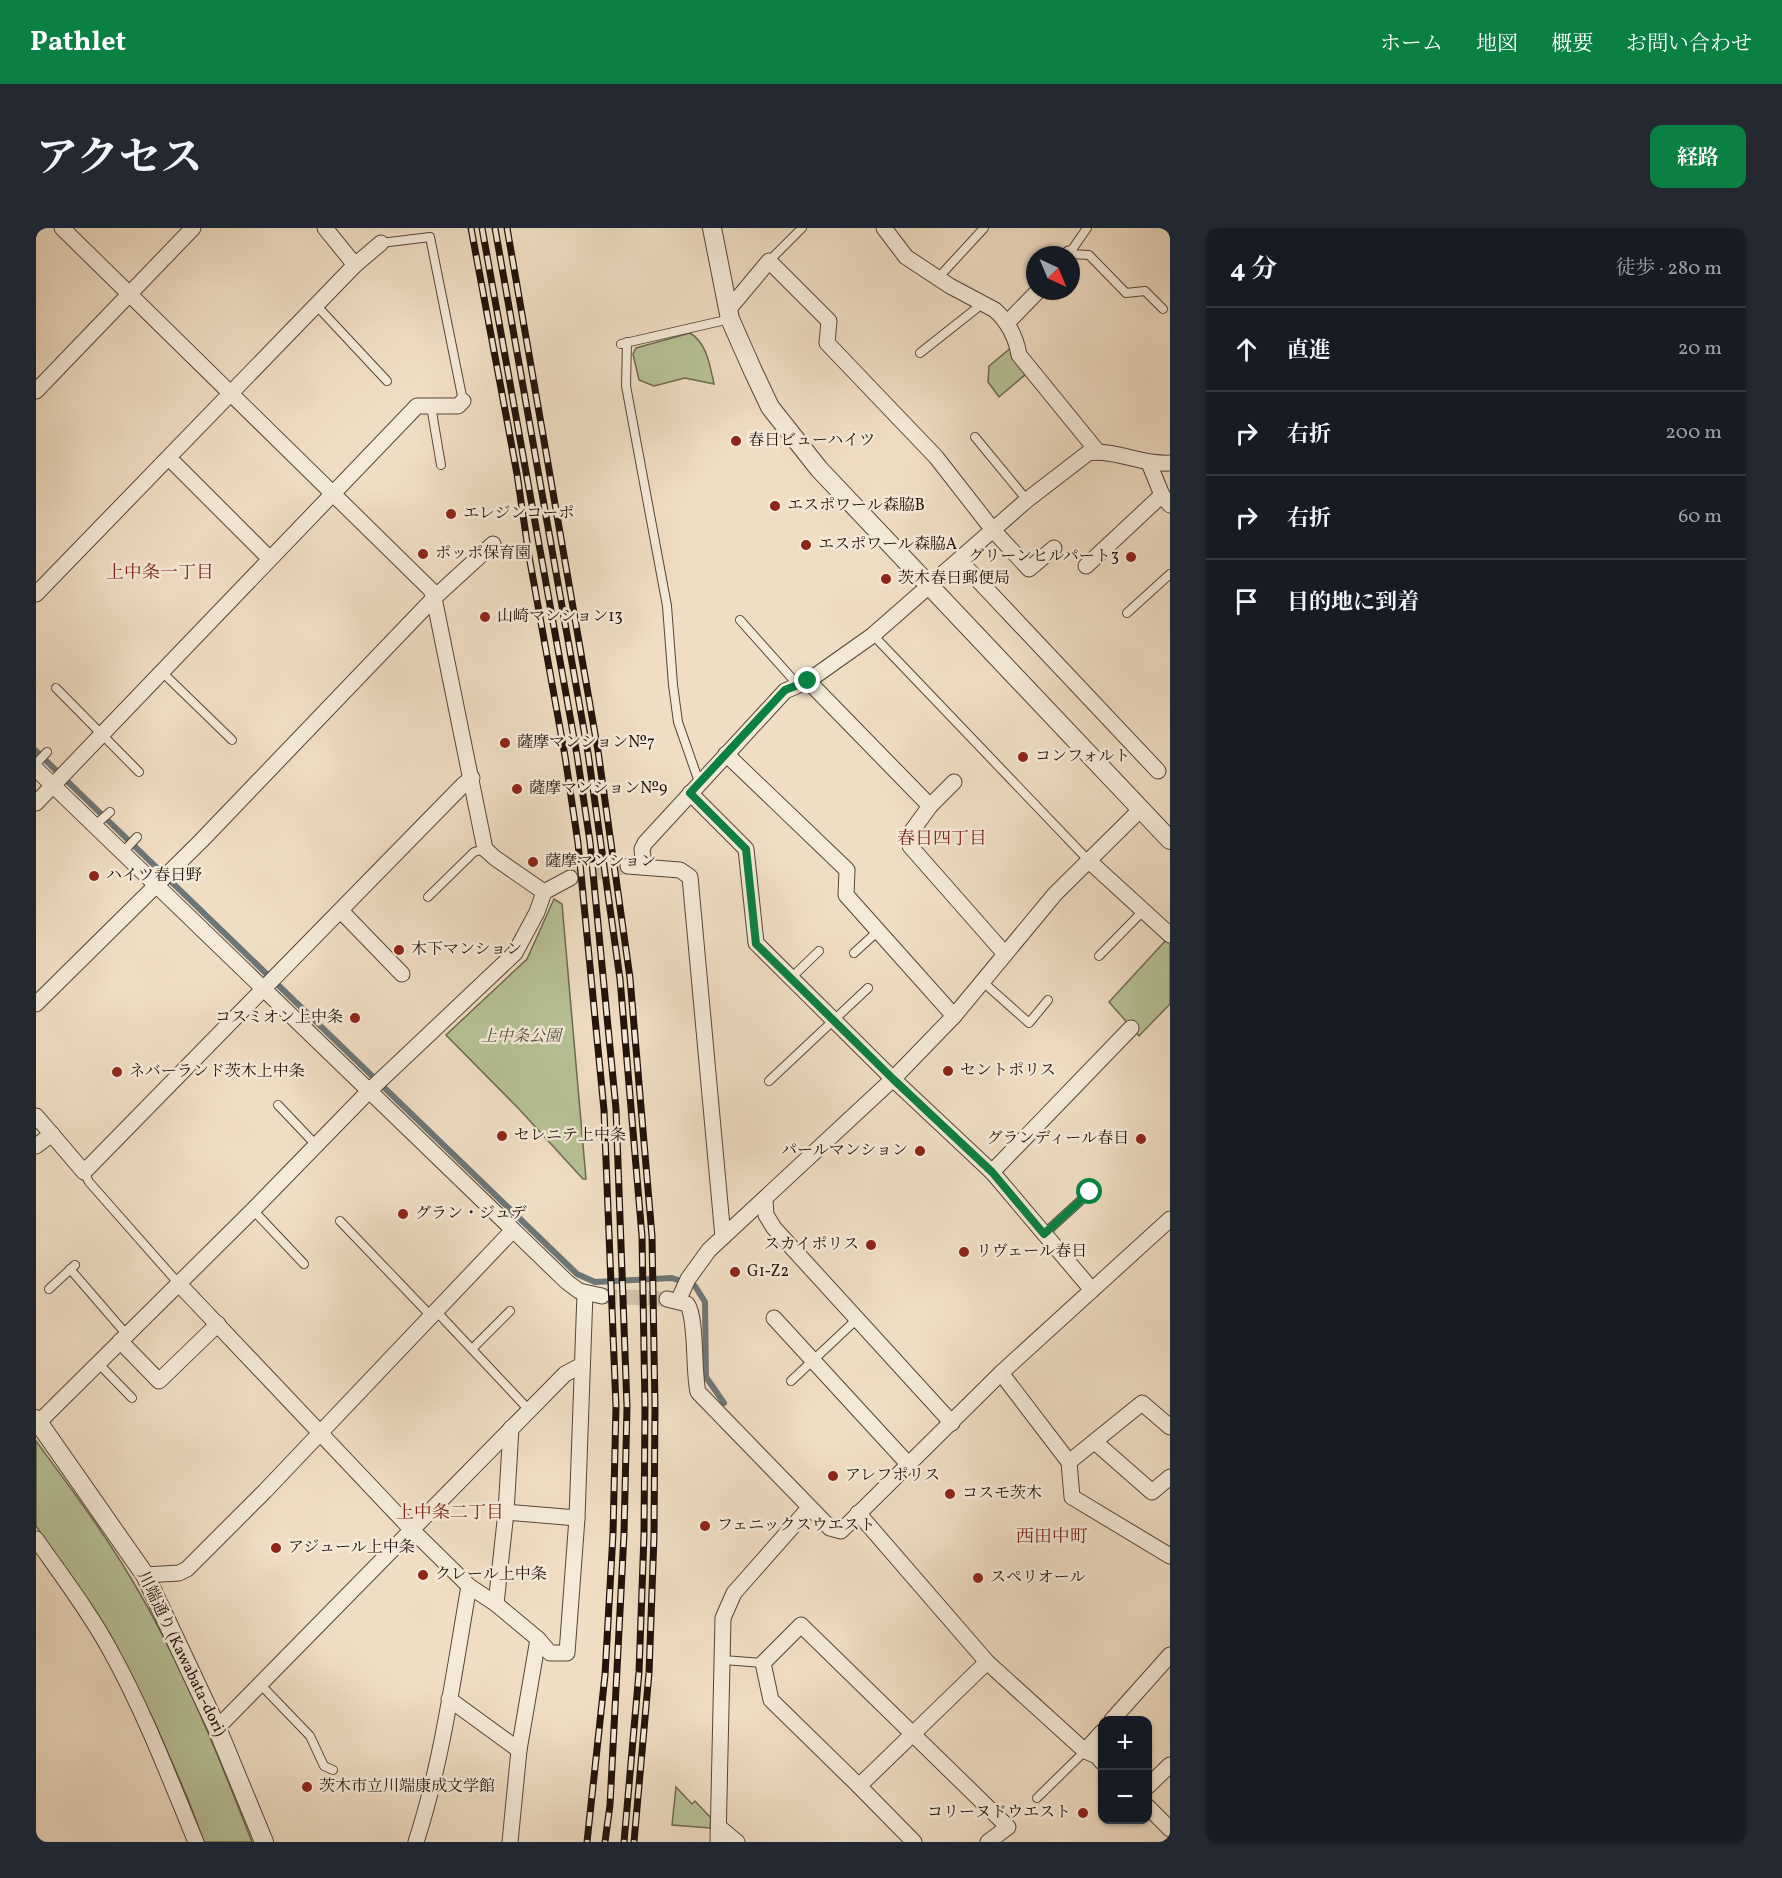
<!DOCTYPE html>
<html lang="ja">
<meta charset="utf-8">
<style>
:root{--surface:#171b24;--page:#242831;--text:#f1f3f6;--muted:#9ea1a6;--line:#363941;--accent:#0b8043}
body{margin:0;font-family:Vollkorn,"Noto Serif JP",serif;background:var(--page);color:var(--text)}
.controls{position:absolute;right:18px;bottom:18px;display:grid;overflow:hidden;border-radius:12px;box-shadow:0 2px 4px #0004}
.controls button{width:54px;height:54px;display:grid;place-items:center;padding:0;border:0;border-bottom:2px solid var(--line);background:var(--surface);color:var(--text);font:30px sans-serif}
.compass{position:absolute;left:990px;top:18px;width:54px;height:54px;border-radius:50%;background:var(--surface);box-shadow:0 2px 4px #0004;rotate:136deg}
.stop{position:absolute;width:18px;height:18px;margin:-14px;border:4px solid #0b8043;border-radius:50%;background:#fff}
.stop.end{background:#0b8043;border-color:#fff;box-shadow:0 2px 6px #0008}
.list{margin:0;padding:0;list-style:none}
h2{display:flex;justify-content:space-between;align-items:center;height:78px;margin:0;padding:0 24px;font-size:26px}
h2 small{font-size:20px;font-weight:400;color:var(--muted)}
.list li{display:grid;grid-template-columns:39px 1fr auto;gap:18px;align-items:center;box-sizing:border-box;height:84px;padding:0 24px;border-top:2px solid var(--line)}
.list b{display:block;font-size:22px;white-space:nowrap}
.list em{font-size:20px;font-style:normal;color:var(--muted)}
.icon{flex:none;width:33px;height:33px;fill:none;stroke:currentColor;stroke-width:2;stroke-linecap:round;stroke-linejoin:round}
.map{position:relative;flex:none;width:1134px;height:1614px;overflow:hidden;border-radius:12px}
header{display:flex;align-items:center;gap:36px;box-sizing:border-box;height:84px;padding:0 30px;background:var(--accent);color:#fff}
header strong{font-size:28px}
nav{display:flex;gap:33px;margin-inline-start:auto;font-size:21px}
.intro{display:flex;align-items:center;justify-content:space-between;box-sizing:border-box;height:144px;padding:0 36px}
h1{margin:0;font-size:42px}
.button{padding:15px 27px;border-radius:12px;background:var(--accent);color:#fff;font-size:21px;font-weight:700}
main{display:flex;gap:36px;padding:0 36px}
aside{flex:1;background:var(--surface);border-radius:12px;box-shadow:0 2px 4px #0004}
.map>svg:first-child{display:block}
.green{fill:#b7c296;stroke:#6c6a50;stroke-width:1.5}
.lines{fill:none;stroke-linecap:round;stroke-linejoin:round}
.stream{stroke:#6d7677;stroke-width:6}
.minor-tunnel{stroke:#d1bfa8;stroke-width:15;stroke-dasharray:15 8;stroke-linecap:butt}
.service-casing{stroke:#554539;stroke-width:10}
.minor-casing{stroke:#554539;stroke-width:17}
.tertiary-casing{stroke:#554539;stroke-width:20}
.service{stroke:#f5ead9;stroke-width:8}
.minor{stroke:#f5ead9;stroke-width:15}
.tertiary{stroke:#f5ead9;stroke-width:18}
.rail-casing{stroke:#21120b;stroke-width:7}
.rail{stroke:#f5ead9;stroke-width:4.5;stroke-dasharray:14;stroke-linecap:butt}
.route{stroke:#0b8043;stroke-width:8}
.poi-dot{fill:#8f2418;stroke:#f5ead9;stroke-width:2}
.labels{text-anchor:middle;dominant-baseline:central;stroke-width:5;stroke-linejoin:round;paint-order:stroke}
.poi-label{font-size:16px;fill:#21120b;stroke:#f5ead9;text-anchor:start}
.park-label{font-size:16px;font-style:italic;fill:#56503c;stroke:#f5ead9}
.street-label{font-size:16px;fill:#21120b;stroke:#f5ead9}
.neighbourhood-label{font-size:18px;fill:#7a1f14;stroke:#f5ead9}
</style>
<header>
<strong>Pathlet</strong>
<nav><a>ホーム</a><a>地図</a><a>概要</a><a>お問い合わせ</a></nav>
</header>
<div class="intro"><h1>アクセス</h1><a class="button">経路</a></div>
<main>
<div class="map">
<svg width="1134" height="1614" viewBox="0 0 1134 1614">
<rect width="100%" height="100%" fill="#f0dec4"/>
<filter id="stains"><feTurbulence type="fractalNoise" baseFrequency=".00333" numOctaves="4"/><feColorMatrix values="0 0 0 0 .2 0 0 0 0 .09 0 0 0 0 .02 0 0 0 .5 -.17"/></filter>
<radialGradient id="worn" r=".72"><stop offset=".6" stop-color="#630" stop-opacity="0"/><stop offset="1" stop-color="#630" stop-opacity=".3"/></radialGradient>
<g class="green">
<path d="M654,105C671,115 674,138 678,156L649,150L618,158L603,152L597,126L600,120Z"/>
<path d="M976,119L991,145L963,169L952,154L953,138Z"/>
<path d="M518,671L526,676L550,951H547L483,881L410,807L491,731Z"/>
<path d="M1131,711L1134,713V776L1103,808L1073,774Z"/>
<path d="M0,1213C33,1258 67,1303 96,1352C146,1436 181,1524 216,1614H168L152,1571L118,1493L75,1410L0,1298Z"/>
<path d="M640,1559L656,1576L659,1573L675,1590L674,1600L636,1597Z"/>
</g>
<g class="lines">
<path class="stream" d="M0,523L541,1046L559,1054L636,1050L659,1058L669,1074L670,1149L688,1175"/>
<g class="minor-tunnel">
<path d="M534,650L592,638"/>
<path d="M566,1068L631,1071"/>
</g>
<g class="service-casing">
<g id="service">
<path d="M345,15L394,9L427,173"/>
<path d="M1033,26L1053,27L1090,65L1109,63L1127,81"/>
<path d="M1033,26L1051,0"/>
<path d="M733,33L766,0"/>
<path d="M902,50L948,0"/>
<path d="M280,77L351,153"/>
<path d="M591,114L590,158L631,378L637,457L642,494L663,554"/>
<path d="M585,116L694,91"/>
<path d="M884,125L946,76"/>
<path d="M395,178L405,237"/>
<path d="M939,209L991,272"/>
<path d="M1091,385L1134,346"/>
<path d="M704,392L762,457"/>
<path d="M837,407L1053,633"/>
<path d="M126,444L196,512"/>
<path d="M20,460L103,544"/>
<path d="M0,536L11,524"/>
<path d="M58,598L74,584"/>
<path d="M86,625L101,609"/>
<path d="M392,669L438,624L449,621"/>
<path d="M818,725L842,703"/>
<path d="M1063,728L1107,683"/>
<path d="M755,750L783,723"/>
<path d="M947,754L993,795L1012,772"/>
<path d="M733,853L832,760"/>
<path d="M242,877L280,917"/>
<path d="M48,944L53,954L143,1056"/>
<path d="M217,982L268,1036"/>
<path d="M304,993L395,1088"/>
<path d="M1008,1006L1054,964"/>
<path d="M34,1041L91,1107"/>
<path d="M13,1061L39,1037"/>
<path d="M400,1083L493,1182"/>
<path d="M436,1121L474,1083"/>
<path d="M62,1135L96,1170"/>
<path d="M755,1153L821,1091"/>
<path d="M687,1432L727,1435"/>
<path d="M224,1456L274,1508L288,1538L297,1542"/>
<path d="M1001,1570L1049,1523"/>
</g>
</g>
<g class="minor-casing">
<g id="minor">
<path d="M26,0L395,362L398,370L449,621L459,630L508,664"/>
<path d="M289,0L319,37"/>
<path d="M848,0L870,29L914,58L959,82C972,94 980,109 983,127L1062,224"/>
<path d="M1032,27L1033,26"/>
<path d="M692,82L733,33L793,93L791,115L900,229L957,302L993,341L1018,320"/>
<path d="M971,95L1002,63"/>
<path d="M0,163L157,0"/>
<path d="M133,230L234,331"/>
<path d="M1113,235L1126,267L1134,277"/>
<path d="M924,333L1122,543"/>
<path d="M1050,338L1126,267"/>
<path d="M0,366L319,37L345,15"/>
<path d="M772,453L894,578L873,607L874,618L969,726"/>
<path d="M690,526L811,642L810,667L918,788"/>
<path d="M0,541L531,1054L543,1063L566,1068"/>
<path d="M654,565L710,621L720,715L857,851L956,944L1056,1062"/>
<path d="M0,575L381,178H422L427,173"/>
<path d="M894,578L918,554"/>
<path d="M1053,633L1134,707"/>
<path d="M592,638L644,642L654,649L687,1009"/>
<path d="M608,638L606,621L609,615L749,463L772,453L837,407L991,272L1052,225C1079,221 1106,237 1134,235"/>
<path d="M305,683L366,746"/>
<path d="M0,776L165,613L398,370L457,316"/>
<path d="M0,888L48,944L427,557L436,550"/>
<path d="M0,918L16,906"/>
<path d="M956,944L1095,800"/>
<path d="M729,972L730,987L738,1000L916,1195"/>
<path d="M143,1056L375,1301L433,1358L460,1376L502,1411L514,1425H531L541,1290L549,1065"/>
<path d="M631,1071L651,1076C661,1089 657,1144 662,1164L794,1300L805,1303L965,1145L1134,991"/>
<path d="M642,1073L652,1051L673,1022L857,851L918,788L1019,666L1105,581"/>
<path d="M738,1090L873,1237"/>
<path d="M84,1113L123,1153L182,1096"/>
<path d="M965,1145L1033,1234L1036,1269L1134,1328"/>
<path d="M0,1197L217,982L333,863L479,725L501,684L508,664L534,650"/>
<path d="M1059,1214L1116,1264L1134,1249"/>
<path d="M1033,1234L1106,1175L1134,1199"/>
<path d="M470,1284L541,1290"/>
<path d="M822,1285L951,1434L1049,1523L1061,1528L1066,1534"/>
<path d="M0,1311C25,1347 53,1383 74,1422C108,1483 133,1549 160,1614"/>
<path d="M109,1347L143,1345L151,1341L229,1263L477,1002"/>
<path d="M460,1376L470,1284L475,1200"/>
<path d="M951,1434L823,1558L735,1472L727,1435L765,1397L972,1599L952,1614"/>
<path d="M413,1471L483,1522"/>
<path d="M1076,1492L1134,1427"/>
<path d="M181,1500L529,1146L546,1137"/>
<path d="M1049,1523L1066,1504"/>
<path d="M823,1558L878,1614"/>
<path d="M1112,1558L1134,1537"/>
<path d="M1112,1579L1134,1601"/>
<path d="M683,1599L701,1614"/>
<path d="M380,1614C407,1531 418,1443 433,1358"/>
<path d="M474,1614L483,1522L502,1411"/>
<path d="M682,1614L687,1390L698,1365L773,1280"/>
</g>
</g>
<g class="tertiary-casing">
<g id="tertiary">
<path d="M676,0L694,91L717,143L734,179L783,241L1134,612"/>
<path d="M0,1191L109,1347L181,1500L228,1614"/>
</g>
</g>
<use href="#service" class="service"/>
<use href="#minor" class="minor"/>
<use href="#tertiary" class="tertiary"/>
<g class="rail-casing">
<g id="rail">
<path d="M435,0L481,246L493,328L529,528L542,615L568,882L580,1179L577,1306L569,1447L551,1614"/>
<path d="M446,0L541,527L554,614L580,881L591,1179L588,1306L574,1577L569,1614"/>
<path d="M459,0L552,525L584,751L606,1008L609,1178L608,1307L603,1444L588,1614"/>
<path d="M471,0L562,523L594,750L616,1008L619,1178L618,1308L613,1445L598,1614"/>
</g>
</g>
<use href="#rail" class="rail"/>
</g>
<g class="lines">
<path class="route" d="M772,453L749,462L654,565L710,621L720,716L857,851L956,944L1008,1006L1054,964"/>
</g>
<g class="poi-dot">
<circle cx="700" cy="213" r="6"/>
<circle cx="739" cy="278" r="6"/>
<circle cx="415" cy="286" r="6"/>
<circle cx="770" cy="317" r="6"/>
<circle cx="387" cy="326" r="6"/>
<circle cx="1095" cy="329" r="6"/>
<circle cx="850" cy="351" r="6"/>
<circle cx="449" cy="389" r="6"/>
<circle cx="469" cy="515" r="6"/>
<circle cx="987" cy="529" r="6"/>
<circle cx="481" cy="561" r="6"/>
<circle cx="497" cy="634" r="6"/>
<circle cx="58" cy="648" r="6"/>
<circle cx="363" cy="722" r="6"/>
<circle cx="319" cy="790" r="6"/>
<circle cx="912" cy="843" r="6"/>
<circle cx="81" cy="844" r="6"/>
<circle cx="466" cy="908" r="6"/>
<circle cx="1105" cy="911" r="6"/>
<circle cx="884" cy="923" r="6"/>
<circle cx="367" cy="986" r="6"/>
<circle cx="835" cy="1017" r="6"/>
<circle cx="928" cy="1024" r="6"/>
<circle cx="699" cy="1044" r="6"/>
<circle cx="797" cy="1248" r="6"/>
<circle cx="914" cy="1266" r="6"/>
<circle cx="669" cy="1298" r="6"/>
<circle cx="240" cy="1320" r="6"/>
<circle cx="387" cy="1347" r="6"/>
<circle cx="942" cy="1350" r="6"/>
<circle cx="271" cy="1559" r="6"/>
<circle cx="1047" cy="1585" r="6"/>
</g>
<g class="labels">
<g class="poi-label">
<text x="712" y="213">春日ビューハイツ</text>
<text x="751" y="278">エスポワール森脇B</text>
<text x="427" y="286">エレジンコーポ</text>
<text x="782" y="317">エスポワール森脇A</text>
<text x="399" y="326">ポッポ保育園</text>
<text x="1083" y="329" text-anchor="end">グリーンヒルパート3</text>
<text x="862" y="351">茨木春日郵便局</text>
<text x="461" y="389">山崎マンション13</text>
<text x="481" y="515">薩摩マンション№7</text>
<text x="999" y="529">コンフォルト</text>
<text x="493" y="561">薩摩マンション№9</text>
<text x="509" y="634">薩摩マンション</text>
<text x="70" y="648">ハイツ春日野</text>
<text x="375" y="722">木下マンション</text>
<text x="307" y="790" text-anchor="end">コスミオン上中条</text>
<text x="924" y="843">セントポリス</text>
<text x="93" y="844">ネバーランド茨木上中条</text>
<text x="478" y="908">セレニテ上中条</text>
<text x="1093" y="911" text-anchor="end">グランディール春日</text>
<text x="872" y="923" text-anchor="end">パールマンション</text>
<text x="379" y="986">グラン・ジュデ</text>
<text x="823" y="1017" text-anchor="end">スカイポリス</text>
<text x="940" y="1024">リヴェール春日</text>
<text x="711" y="1044">G1-Z2</text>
<text x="809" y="1248">アレフポリス</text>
<text x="926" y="1266">コスモ茨木</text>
<text x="681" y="1298">フェニックスウエスト</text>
<text x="252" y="1320">アジュール上中条</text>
<text x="399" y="1347">クレール上中条</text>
<text x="954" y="1350">スペリオール</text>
<text x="283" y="1559">茨木市立川端康成文学館</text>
<text x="1035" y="1585" text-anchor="end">コリーヌドウエスト</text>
</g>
<g class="park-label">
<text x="485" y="809">上中条公園</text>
</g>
<g class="street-label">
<text transform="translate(145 1426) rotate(64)">川端通り (Kawabata-dori)</text>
</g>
<g class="neighbourhood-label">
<text x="124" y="345">上中条一丁目</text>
<text x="906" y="611">春日四丁目</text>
<text x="414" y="1285">上中条二丁目</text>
<text x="1016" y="1309">西田中町</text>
</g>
</g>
<rect width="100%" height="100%" filter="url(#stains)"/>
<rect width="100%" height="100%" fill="url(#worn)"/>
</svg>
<div class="controls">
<button>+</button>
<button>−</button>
</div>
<svg class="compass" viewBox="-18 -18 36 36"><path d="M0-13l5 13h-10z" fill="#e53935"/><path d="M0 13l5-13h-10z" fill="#9ea1a6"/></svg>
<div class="stop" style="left:1054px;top:964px"></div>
<div class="stop end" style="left:772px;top:453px"></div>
</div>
<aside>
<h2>4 分<small>徒歩 · 280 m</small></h2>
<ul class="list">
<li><svg class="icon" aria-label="ahead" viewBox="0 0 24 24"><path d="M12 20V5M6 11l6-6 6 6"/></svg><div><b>直進</b></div><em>20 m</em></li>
<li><svg class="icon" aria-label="right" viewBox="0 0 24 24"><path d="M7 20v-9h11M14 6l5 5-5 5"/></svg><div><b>右折</b></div><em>200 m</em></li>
<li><svg class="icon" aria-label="right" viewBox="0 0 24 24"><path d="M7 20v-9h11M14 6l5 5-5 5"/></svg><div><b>右折</b></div><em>60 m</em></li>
<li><svg class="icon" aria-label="arrive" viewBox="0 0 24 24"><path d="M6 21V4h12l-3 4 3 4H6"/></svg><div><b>目的地に到着</b></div></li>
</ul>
</aside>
</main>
